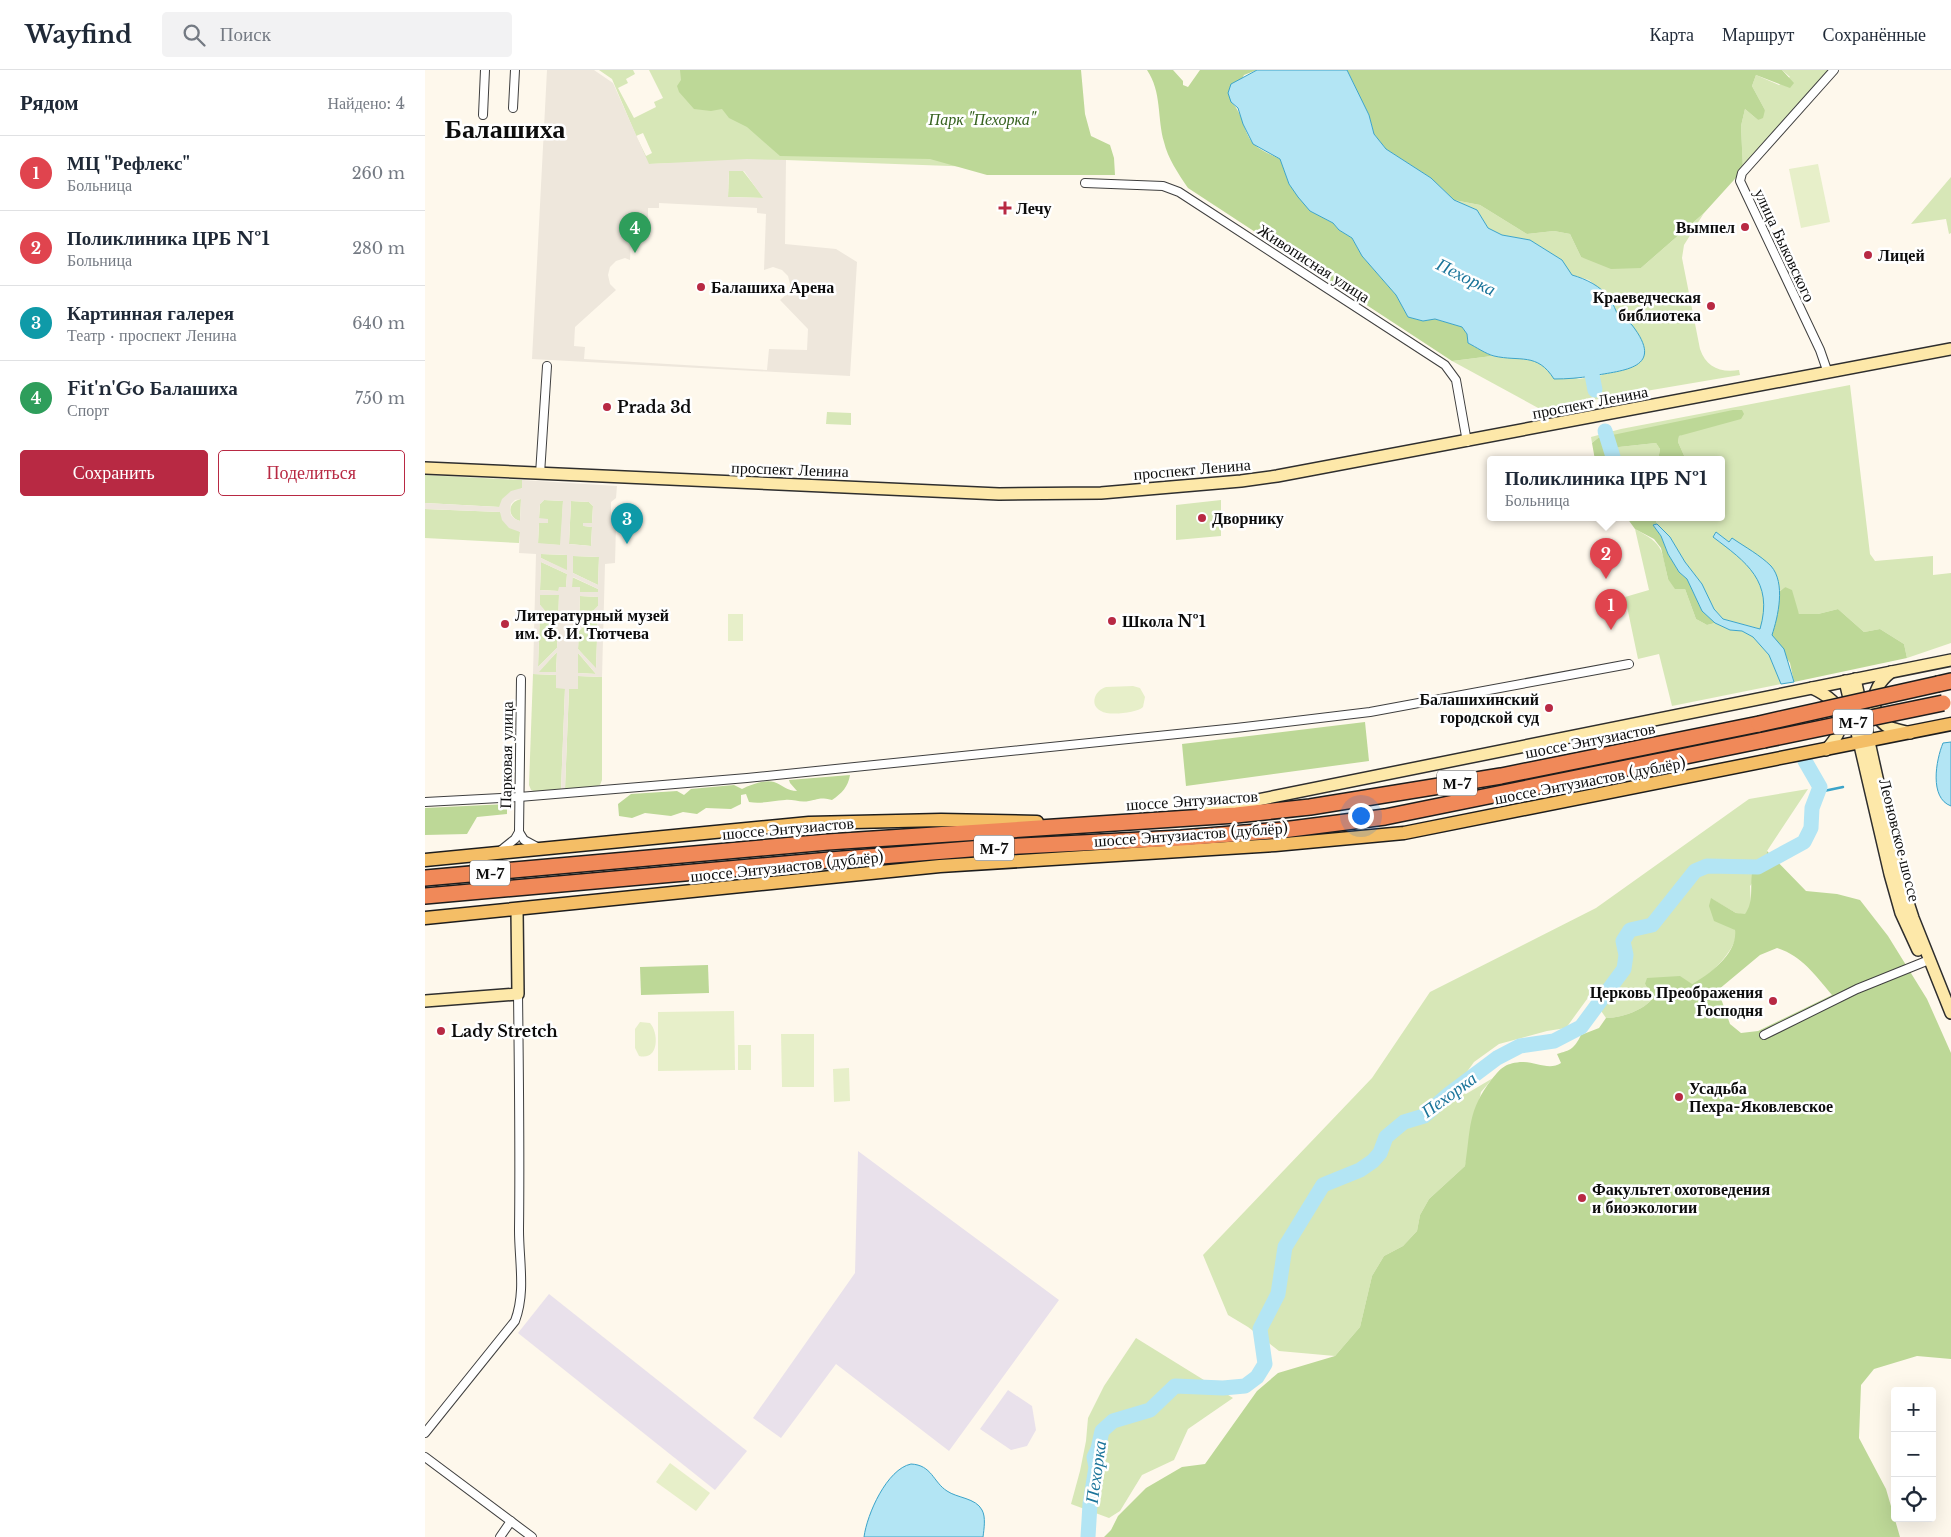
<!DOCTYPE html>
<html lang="ru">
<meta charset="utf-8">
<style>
:root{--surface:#fff;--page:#f2f2f3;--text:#1f2937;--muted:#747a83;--line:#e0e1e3;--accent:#b82943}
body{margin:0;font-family:"Libre Baskerville",serif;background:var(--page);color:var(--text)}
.controls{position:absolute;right:15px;bottom:15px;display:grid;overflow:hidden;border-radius:5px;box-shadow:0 5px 20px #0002}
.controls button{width:45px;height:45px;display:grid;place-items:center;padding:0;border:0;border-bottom:1px solid var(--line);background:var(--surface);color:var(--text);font:25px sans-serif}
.you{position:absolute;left:935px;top:745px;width:18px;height:18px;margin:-12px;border:4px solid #fff;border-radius:50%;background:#1a73e8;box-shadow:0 0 0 8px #1a73e833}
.badge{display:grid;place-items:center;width:32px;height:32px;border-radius:50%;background:var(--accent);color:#fff;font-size:16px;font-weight:700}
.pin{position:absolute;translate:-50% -41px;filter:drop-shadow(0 1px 2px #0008)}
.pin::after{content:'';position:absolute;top:26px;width:18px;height:15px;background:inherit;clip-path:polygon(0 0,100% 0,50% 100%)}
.popup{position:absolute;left:1062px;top:386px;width:238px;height:65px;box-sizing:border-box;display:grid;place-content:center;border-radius:5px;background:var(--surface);filter:drop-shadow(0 1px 4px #0005);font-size:16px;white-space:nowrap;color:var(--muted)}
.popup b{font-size:19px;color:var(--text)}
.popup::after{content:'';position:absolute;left:50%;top:100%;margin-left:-10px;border:10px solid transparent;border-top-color:var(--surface)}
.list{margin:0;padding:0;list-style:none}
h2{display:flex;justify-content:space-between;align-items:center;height:65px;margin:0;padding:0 20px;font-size:21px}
h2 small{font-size:16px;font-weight:400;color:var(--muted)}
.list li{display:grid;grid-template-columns:32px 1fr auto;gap:15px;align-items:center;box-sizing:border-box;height:75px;padding:0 20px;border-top:1px solid var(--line)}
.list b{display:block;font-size:19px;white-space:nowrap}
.list p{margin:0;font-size:16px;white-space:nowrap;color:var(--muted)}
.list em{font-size:16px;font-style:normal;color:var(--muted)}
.actions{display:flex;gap:10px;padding:15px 20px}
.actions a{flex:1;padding:11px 0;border:1px solid var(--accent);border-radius:5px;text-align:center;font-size:18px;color:var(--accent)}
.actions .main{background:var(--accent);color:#fff}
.icon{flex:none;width:28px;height:28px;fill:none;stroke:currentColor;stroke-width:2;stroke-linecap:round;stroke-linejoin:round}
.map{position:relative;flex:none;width:1526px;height:1467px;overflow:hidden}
header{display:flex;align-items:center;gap:30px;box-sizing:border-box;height:70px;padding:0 25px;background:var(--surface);border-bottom:1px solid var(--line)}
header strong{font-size:24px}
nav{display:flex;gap:28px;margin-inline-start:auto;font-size:18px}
.search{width:350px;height:45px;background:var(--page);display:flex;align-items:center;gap:12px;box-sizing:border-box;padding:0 18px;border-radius:5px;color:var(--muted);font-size:19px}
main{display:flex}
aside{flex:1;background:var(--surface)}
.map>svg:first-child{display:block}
.industrial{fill:#e9e1eb}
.green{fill:#d7e7b7;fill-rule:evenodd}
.forest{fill:#bdd897;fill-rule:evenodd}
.pitch{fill:#e7efc9}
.plaza{fill:#eee7dc;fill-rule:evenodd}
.water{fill:#b3e5f4;stroke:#3ca4c9}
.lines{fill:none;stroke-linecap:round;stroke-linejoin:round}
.stream{stroke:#3ca4c9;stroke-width:2.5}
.river{stroke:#b3e5f4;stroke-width:15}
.street-casing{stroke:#3f3f3f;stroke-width:10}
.secondary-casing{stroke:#2e2e2e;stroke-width:14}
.primary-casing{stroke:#1d1d1d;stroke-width:15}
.highway-casing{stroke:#1d1d1d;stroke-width:18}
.street{stroke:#fff;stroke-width:8}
.secondary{stroke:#fde8a9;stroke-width:11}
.primary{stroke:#f4be66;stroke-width:12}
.highway{stroke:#f08959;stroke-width:15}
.highway-bridge-casing{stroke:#1d1d1d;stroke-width:18;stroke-linecap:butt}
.highway-bridge{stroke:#f08959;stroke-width:15}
.poi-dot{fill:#b82943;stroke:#fff;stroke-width:2}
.labels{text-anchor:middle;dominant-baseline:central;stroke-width:5;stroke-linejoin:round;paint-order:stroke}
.shield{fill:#fff;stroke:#555;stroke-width:1}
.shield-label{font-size:15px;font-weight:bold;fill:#0c0c0c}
.park-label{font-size:16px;font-style:italic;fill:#36621f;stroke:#fff}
.poi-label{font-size:16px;font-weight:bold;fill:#0c0c0c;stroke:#fff;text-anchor:start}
.street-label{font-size:16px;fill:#0c0c0c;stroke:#fff}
.water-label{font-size:18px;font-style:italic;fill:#1a749a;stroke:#fff}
.town-label{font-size:26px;font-weight:bold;fill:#0c0c0c;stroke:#fff}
</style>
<header>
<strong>Wayfind</strong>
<div class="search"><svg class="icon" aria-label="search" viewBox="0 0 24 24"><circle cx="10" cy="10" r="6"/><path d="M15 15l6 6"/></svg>Поиск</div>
<nav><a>Карта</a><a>Маршрут</a><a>Сохранённые</a></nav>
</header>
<main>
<aside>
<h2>Рядом<small>Найдено: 4</small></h2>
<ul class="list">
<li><span class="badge" style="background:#e0444e">1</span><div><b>МЦ &quot;Рефлекс&quot;</b><p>Больница</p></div><em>260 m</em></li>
<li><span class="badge" style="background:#e0444e">2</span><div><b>Поликлиника ЦРБ №1</b><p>Больница</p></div><em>280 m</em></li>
<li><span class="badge" style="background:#0f9aa8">3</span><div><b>Картинная галерея</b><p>Театр · проспект Ленина</p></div><em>640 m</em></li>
<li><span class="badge" style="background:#2e9e5b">4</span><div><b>Fit'n'Go Балашиха</b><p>Спорт</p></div><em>750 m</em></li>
</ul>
<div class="actions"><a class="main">Сохранить</a><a>Поделиться</a></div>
</aside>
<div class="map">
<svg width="1526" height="1467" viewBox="0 0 1526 1467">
<rect width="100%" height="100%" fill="#fef8ec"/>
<g class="industrial">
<path d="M433,1081L634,1230L524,1381L411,1294L356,1368L328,1348L430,1203Z"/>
<path d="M124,1224L322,1381L290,1420L93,1263Z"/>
<path d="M583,1320L607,1336L611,1360L602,1376L586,1380L555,1359Z"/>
</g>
<g class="green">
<path d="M174,0H208L210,4L201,9L203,13L193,18L209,48L231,37L229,32L238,28L224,0H605L607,99L361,90L223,94L187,9ZM218,63L227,83L221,86L211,66Z"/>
<path d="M1357,0H1405L1318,100L1316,56L1320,39L1333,50L1340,40L1327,16L1331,5L1354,15L1365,7Z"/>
<path d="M304,101H318L339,128L303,127Z"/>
<path d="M1526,107V163L1524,164L1521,149L1486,154Z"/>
<path d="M1029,130L1055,135L1102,164L1129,161L1145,164L1156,187L1216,198L1279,143L1259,175L1257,188L1275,279C1281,297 1295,303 1314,300L1315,305L1115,339L1027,291L1067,286L1108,290L1122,298L1154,309L1177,305L1206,254L1193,245L1185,228L1164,210L1147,205L1137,190L1105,170L1077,165L1063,158L1052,140Z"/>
<path d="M1425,315L1445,484L1450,491L1508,486V505L1526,503V573L1482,588L1479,574L1455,559L1439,562L1413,539L1393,544H1374L1360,517L1354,522L1353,510L1307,468L1304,472L1291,462L1288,467C1323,493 1348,510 1336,559L1298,549L1289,539L1277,514L1260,492L1245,467L1232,454L1230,448H1296V390H1261L1253,372L1254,366L1263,362L1173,368L1167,373L1166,367L1196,359Z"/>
<path d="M402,342L426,343V355L401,354Z"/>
<path d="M1231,373L1235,379L1233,390H1183L1182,383L1194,377Z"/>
<path d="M0,405L97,410V418L75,437L0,433Z"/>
<path d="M96,429L95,451C82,447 82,432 96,429Z"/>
<path d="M119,430L138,431L136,475L113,474L114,453H123V449H114L115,434Z"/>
<path d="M796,430V466L751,470V435Z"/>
<path d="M146,431L164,432L168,436L167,453L159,456L167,457L166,476L144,474Z"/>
<path d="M0,439L75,442L95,462L94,473L0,468Z"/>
<path d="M1210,459C1239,475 1236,477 1243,509L1260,519L1271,549L1282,555L1290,553L1305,560L1317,561L1328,567L1344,585L1356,614L1247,636L1234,584L1213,589L1200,527L1224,520Z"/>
<path d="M116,484L142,485V501L116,488Z"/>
<path d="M148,486L174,487L173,515L148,503Z"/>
<path d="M116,492L142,504L141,517L134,521L115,520Z"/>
<path d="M147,507L173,519V522H155L147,517Z"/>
<path d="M115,525H134L133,556L115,535Z"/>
<path d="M155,526L173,527V536L154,556Z"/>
<path d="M115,539L133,560L132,578L113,597Z"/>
<path d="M173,541L171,599L153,579L154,561Z"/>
<path d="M132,582L131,602H113Z"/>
<path d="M153,583L171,604L153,603Z"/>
<path d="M108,604L131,605L140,618L136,720L111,722L106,720L104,715Z"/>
<path d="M153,606L177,607V710L175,715L170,717L140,719L144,619Z"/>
<path d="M1383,719L1342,781L1339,797L1325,816L1326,836L1320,845L1311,843L1287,829C1294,838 1305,849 1310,860C1317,875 1281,911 1267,914C1257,917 1232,914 1220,914L1228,928C1219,940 1197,948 1181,948L1165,925L1141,958L1122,961L1074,974L1049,992L1031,1017L1041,1024L1068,1008L1056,1022L1040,1096L1004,1129L995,1145L992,1161L978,1176L959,1186L947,1206L935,1257L910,1286L854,1281L823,1257L803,1245L778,1185L947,1008L1005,922L1171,838L1324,729Z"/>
<path d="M711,1268L808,1328L763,1359L749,1390L717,1405L695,1441L684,1448L646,1434L655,1401L661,1371L663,1348L679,1316Z"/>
</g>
<g class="forest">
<path d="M255,0H656L660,44L666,66L685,75L689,88L690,105H562L505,89L355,86L322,57L304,48L297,39L286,41L269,39L254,22L252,16L256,10Z"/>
<path d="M722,0H748L758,11V15L763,17L775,0H832L819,5L806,32C819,43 818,65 830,75C836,81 847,85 855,89L864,114L885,141L908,153L914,160L927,168L937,186L971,225L983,247L998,251L1010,249L1037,257L1042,264L1043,273L1067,286L1027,291L763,118C753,103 743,89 739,72C732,48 737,22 722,0Z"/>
<path d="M922,0H1357L1369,13L1365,18L1331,5L1327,16L1340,40L1338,48L1333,50L1320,39L1316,56L1318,100L1279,143L1216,198L1186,199L1156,187L1145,164L1129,161L1102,164L1055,135L1029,130L1006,108L961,79L949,64L944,45Z"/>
<path d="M1308,340H1317L1319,344L1316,349L1254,366L1253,372L1261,390H1233L1235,379L1231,373L1194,377L1183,383V390H1170L1167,373L1173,368Z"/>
<path d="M1202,448H1230L1232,454L1228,455L1236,466L1243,484L1254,502L1262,509L1277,541L1290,553L1282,555L1271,549L1260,519H1250L1243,509L1236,478L1229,469L1210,459Z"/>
<path d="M1360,517L1367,520L1374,544H1393L1413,539L1439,562L1455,559L1479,574L1482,588L1369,612L1365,593L1346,565L1352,542L1354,522Z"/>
<path d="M940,652L944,691L761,716L757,674Z"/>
<path d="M425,705C423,717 417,723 407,730C394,727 395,729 384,731C375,733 368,729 360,730C347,731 336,734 324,732L321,724L316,725V734L306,739L281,738L272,744L258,742L246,746L220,743L207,748L194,746L193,734L206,724L252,721L259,725L266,719L309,715L317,719C325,715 340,709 349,712C358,715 362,721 372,721L365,713L364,710Z"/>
<path d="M82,734V744L52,747L42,764L0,765V738Z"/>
<path d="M1342,781L1381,821L1412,824L1435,830L1463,866L1502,929L1526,983V1289L1492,1286L1449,1299L1436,1315L1434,1368L1461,1419L1475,1467H679L686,1460L693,1446L721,1418L757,1397L780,1394L832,1321L853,1303L910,1286L935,1257L947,1206L959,1186L978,1176L992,1161L995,1145L1004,1129L1040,1096C1046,1059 1042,1041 1067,1009C1076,998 1079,994 1095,992C1109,991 1124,1001 1136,993L1132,984C1146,980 1149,979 1156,965L1174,958L1181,948C1197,948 1219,940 1228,928L1220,914L1222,908L1255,906L1267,914C1285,904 1313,883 1310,860L1289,851L1284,836L1286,828L1311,843L1320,844C1329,832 1325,817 1327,803L1339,797ZM1352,878C1377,886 1390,905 1407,925L1333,961L1316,963L1305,954L1293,920L1335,885Z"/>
<path d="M283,895L284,923L216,925L215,897Z"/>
</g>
<g class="pitch">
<path d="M1393,94L1405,152L1376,158L1364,99Z"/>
<rect x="303" y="544" width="15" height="27"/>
<path d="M681,617L708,616L715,618L720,627L718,637C712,643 683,646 676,641C664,635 670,620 681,617Z"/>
<path d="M309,941L310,1000L233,1001V942Z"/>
<path d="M215,952L225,953C234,963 234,991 214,986L210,978V959Z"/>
<path d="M356,964H389V1017H357Z"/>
<rect x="313" y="975" width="13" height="25"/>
<path d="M424,998L425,1031L409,1032L408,999Z"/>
<path d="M245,1393L285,1423L271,1441L231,1412Z"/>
</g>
<g class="plaza">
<path d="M122,0H169L188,13L224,94L322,89L361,90L360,174L411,179L432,192L425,306L107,289ZM304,101H319L338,128L303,127ZM234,133L332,138V143L341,144L339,200L348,197L357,200L363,206L365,214L363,223L355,230L383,259L382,280L344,279L342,300L159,289L160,277L149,276L150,257L191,220L185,214L183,205L185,197L191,191L200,188L205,190L207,147L223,148V138H234Z"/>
<path d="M97,410L192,416L191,428L186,432V452L191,456L190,493L180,494L177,607L153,606V619H144L140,719L136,720L140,619L131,618V605L108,604L111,484L94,483L95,462L84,458L77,450L75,442L0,439V433L74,437L77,429L86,421L97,418ZM96,429L95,451L90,449L86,445L85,440L86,434L90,430ZM119,430L138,431L135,475L113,473L114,453H123V449L114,448L115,434ZM146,431L164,432L168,436L167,453H158V456L167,457L166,476L144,474ZM116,484L142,485V500L116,488ZM148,486L174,487L173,515L148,503ZM116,492L142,504L141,517H134L133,521L115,520ZM148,507L173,519V522H155V517H147ZM115,525H134L133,555L115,535ZM155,526L173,527V536L154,555ZM115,540L133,560L132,578L113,597ZM172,541L173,542L171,598L153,579L154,561ZM132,583L131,602H114L131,583ZM153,584H154L171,604L153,603Z"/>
</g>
<g class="water">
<path d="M832,0H922L944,45L949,64L961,79L1006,108L1029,130L1052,140L1063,158L1077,165L1105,170L1137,190L1147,205C1161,209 1176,216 1185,229C1189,234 1190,241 1194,246C1198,249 1203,251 1207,255C1241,299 1199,300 1167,306C1154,308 1142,309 1129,309C1112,282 1095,292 1069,286C1061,284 1051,277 1043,273L1042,264L1037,257L1010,249L998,251L983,247L971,225L937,186L927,168L914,160L908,153L885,141L873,127L864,114L855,89L828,74L818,54L813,38L806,32L803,23L806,14Z"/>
<path d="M1232,454L1245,467L1260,492L1277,514L1289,539L1298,549L1335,559C1349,511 1321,492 1288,467L1291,462L1304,472L1307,468C1320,477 1335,485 1346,496C1361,513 1353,547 1347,565L1359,579L1369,612L1356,614L1344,585L1328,567L1317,561L1305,560L1290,553L1277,541L1262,509L1254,502L1243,484L1236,466L1228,455Z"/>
<path d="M1526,672V736C1504,728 1511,690 1518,673Z"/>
<path d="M486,1394C507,1395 508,1412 522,1421C532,1428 551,1428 557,1440C561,1447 559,1459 558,1467H439C442,1444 462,1399 486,1394Z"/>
</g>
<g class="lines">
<path class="stream" d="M1394,722L1418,717"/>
<g class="river">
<path d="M1161,287L1165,294L1170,320"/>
<path d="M1180,361L1189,390"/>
<path d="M663,1467L665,1434L671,1397L669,1387L673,1379L677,1361L688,1351L725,1340L750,1316L798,1318L820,1316L832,1307L840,1294L835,1259L853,1224L860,1177L898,1115L935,1100L948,1091L955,1083L961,1067L979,1052L999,1046L1024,1024L1072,988L1095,976L1129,971L1156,957L1199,899L1201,885L1198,871L1205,860L1227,855L1270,801L1282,796L1333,797L1379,772L1386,758L1387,738L1395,717L1380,691"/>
</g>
<g class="street-casing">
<g id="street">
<path d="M88,38L90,0"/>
<path d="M58,45L60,0"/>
<path d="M660,113L738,116L754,122L1020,295L1031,310L1042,372"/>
<path d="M1403,303L1395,280L1315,111L1317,103L1409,0"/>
<path d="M115,404L122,296"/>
<path d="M96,609L94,762L99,770L112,777"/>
<path d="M0,732L94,727L322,708L811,658L945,642L1204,594"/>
<path d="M75,781L90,769L94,762"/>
<path d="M1339,965L1432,919L1499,892"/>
<path d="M0,1363L90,1251C101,1222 94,1191 94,1160C95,1081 94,1003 93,924"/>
<path d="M0,1387L107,1467"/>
<path d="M75,1467L86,1451"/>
</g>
</g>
<g class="secondary-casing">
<g id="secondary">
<path d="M0,398L574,424L676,423L816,411L852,406L1526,279"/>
<path d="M1466,602C1461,606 1456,611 1453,617C1445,631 1450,652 1466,658C1472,660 1479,661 1485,663"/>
<path d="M1430,609L1473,802L1488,848L1526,943"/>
<path d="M1420,611L1465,804L1476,843L1493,880"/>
<path d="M1387,618C1419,633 1427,652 1401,680"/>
<path d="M778,741L1526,590"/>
<path d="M0,931L93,924L92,840"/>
</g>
</g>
<g class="primary-casing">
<g id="primary">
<path d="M0,790L384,753L516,750L612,752"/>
<path d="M0,848L515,796L850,775L979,763L1526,654"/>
</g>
</g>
<g class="highway-casing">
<g id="highway">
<path d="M1513,614L1526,611"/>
<path d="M0,808L403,772L811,745L885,737L1076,706L1334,654"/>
<path d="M0,826L405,790L558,778L756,768L858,760L960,747L1339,670"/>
</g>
</g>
<use href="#street" class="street"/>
<use href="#secondary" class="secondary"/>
<use href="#primary" class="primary"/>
<use href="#highway" class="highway"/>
<g class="highway-bridge-casing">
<g id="highway-bridge">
<path d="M1334,654L1513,614"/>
<path d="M1339,670L1518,633"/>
</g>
</g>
<use href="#highway-bridge" class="highway-bridge"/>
</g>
<g class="poi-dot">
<path d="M577.5 130.5h5v5h5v5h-5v5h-5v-5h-5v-5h5z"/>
<circle cx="1320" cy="157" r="5"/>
<circle cx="1443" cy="185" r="5"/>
<circle cx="276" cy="217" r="5"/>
<circle cx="1286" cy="236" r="5"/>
<circle cx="182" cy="337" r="5"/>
<circle cx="777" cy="448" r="5"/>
<circle cx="687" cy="551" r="5"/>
<circle cx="80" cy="554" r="5"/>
<circle cx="1124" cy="638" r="5"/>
<circle cx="1348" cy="931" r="5"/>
<circle cx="16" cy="961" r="5"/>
<circle cx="1254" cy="1027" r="5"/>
<circle cx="1157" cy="1128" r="5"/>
</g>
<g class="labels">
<g class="shield">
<rect x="1408" y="639.5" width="40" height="25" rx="4"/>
<rect x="1012" y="700.5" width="40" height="25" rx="4"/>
<rect x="549" y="765.5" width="40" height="25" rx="4"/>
<rect x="45" y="790.5" width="40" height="25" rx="4"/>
</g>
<g class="shield-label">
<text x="1428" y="652">М-7</text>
<text x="1032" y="713">М-7</text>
<text x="569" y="778">М-7</text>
<text x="65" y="803">М-7</text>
</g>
<g class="park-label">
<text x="557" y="49">Парк "Пехорка"</text>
</g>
<g class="poi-label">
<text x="591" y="138">Лечу</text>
<text x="1310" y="157" text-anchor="end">Вымпел</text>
<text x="1453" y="185">Лицей</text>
<text x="286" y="217">Балашиха Арена</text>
<text x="1276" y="227" text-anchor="end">Краеведческая<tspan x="1276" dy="18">библиотека</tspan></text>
<text x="192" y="337">Prada 3d</text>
<text x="787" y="448">Дворнику</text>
<text x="90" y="545">Литературный музей<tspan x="90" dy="18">им. Ф. И. Тютчева</tspan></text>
<text x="697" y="551">Школа №1</text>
<text x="1114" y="629" text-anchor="end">Балашихинский<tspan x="1114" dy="18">городской суд</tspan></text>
<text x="1338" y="922" text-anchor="end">Церковь Преображения<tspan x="1338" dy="18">Господня</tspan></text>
<text x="26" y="961">Lady Stretch</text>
<text x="1264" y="1018">Усадьба<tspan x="1264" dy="18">Пехра-Яковлевское</tspan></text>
<text x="1167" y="1119">Факультет охотоведения<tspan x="1167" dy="18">и биоэкологии</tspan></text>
</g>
<g class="street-label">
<text transform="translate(1360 175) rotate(65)">улица Быковского</text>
<text transform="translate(889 193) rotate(33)">Живописная улица</text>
<text transform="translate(1165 332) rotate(-11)">проспект Ленина</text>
<text transform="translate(365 399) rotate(2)">проспект Ленина</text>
<text transform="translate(767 399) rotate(-5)">проспект Ленина</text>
<text transform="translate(1165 670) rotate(-11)">шоссе Энтузиастов</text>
<text transform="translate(81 685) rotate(-89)">Парковая улица</text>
<text transform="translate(1165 710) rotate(-11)">шоссе Энтузиастов (дублёр)</text>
<text transform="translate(767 730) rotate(-4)">шоссе Энтузиастов</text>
<text transform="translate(363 758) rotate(-5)">шоссе Энтузиастов</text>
<text transform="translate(766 764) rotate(-4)">шоссе Энтузиастов (дублёр)</text>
<text transform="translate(1475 770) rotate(76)">Леоновское шоссе</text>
<text transform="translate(362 796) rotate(-6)">шоссе Энтузиастов (дублёр)</text>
</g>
<g class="water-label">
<text transform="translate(1041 207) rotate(26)">Пехорка</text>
<text transform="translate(1024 1025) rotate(-36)">Пехорка</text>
<text transform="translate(671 1402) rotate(-82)">Пехорка</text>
</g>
<g class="town-label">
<text x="80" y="59">Балашиха</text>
</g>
</g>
</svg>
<div class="controls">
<button>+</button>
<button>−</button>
<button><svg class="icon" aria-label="locate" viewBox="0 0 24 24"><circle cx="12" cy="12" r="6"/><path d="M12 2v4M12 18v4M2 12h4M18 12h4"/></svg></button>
</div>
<div class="you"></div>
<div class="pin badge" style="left:1186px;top:560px;background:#e0444e">1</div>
<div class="pin badge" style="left:1181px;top:509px;background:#e0444e">2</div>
<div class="popup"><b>Поликлиника ЦРБ №1</b>Больница</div>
<div class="pin badge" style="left:202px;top:474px;background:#0f9aa8">3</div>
<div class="pin badge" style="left:210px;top:183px;background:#2e9e5b">4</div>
</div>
</main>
